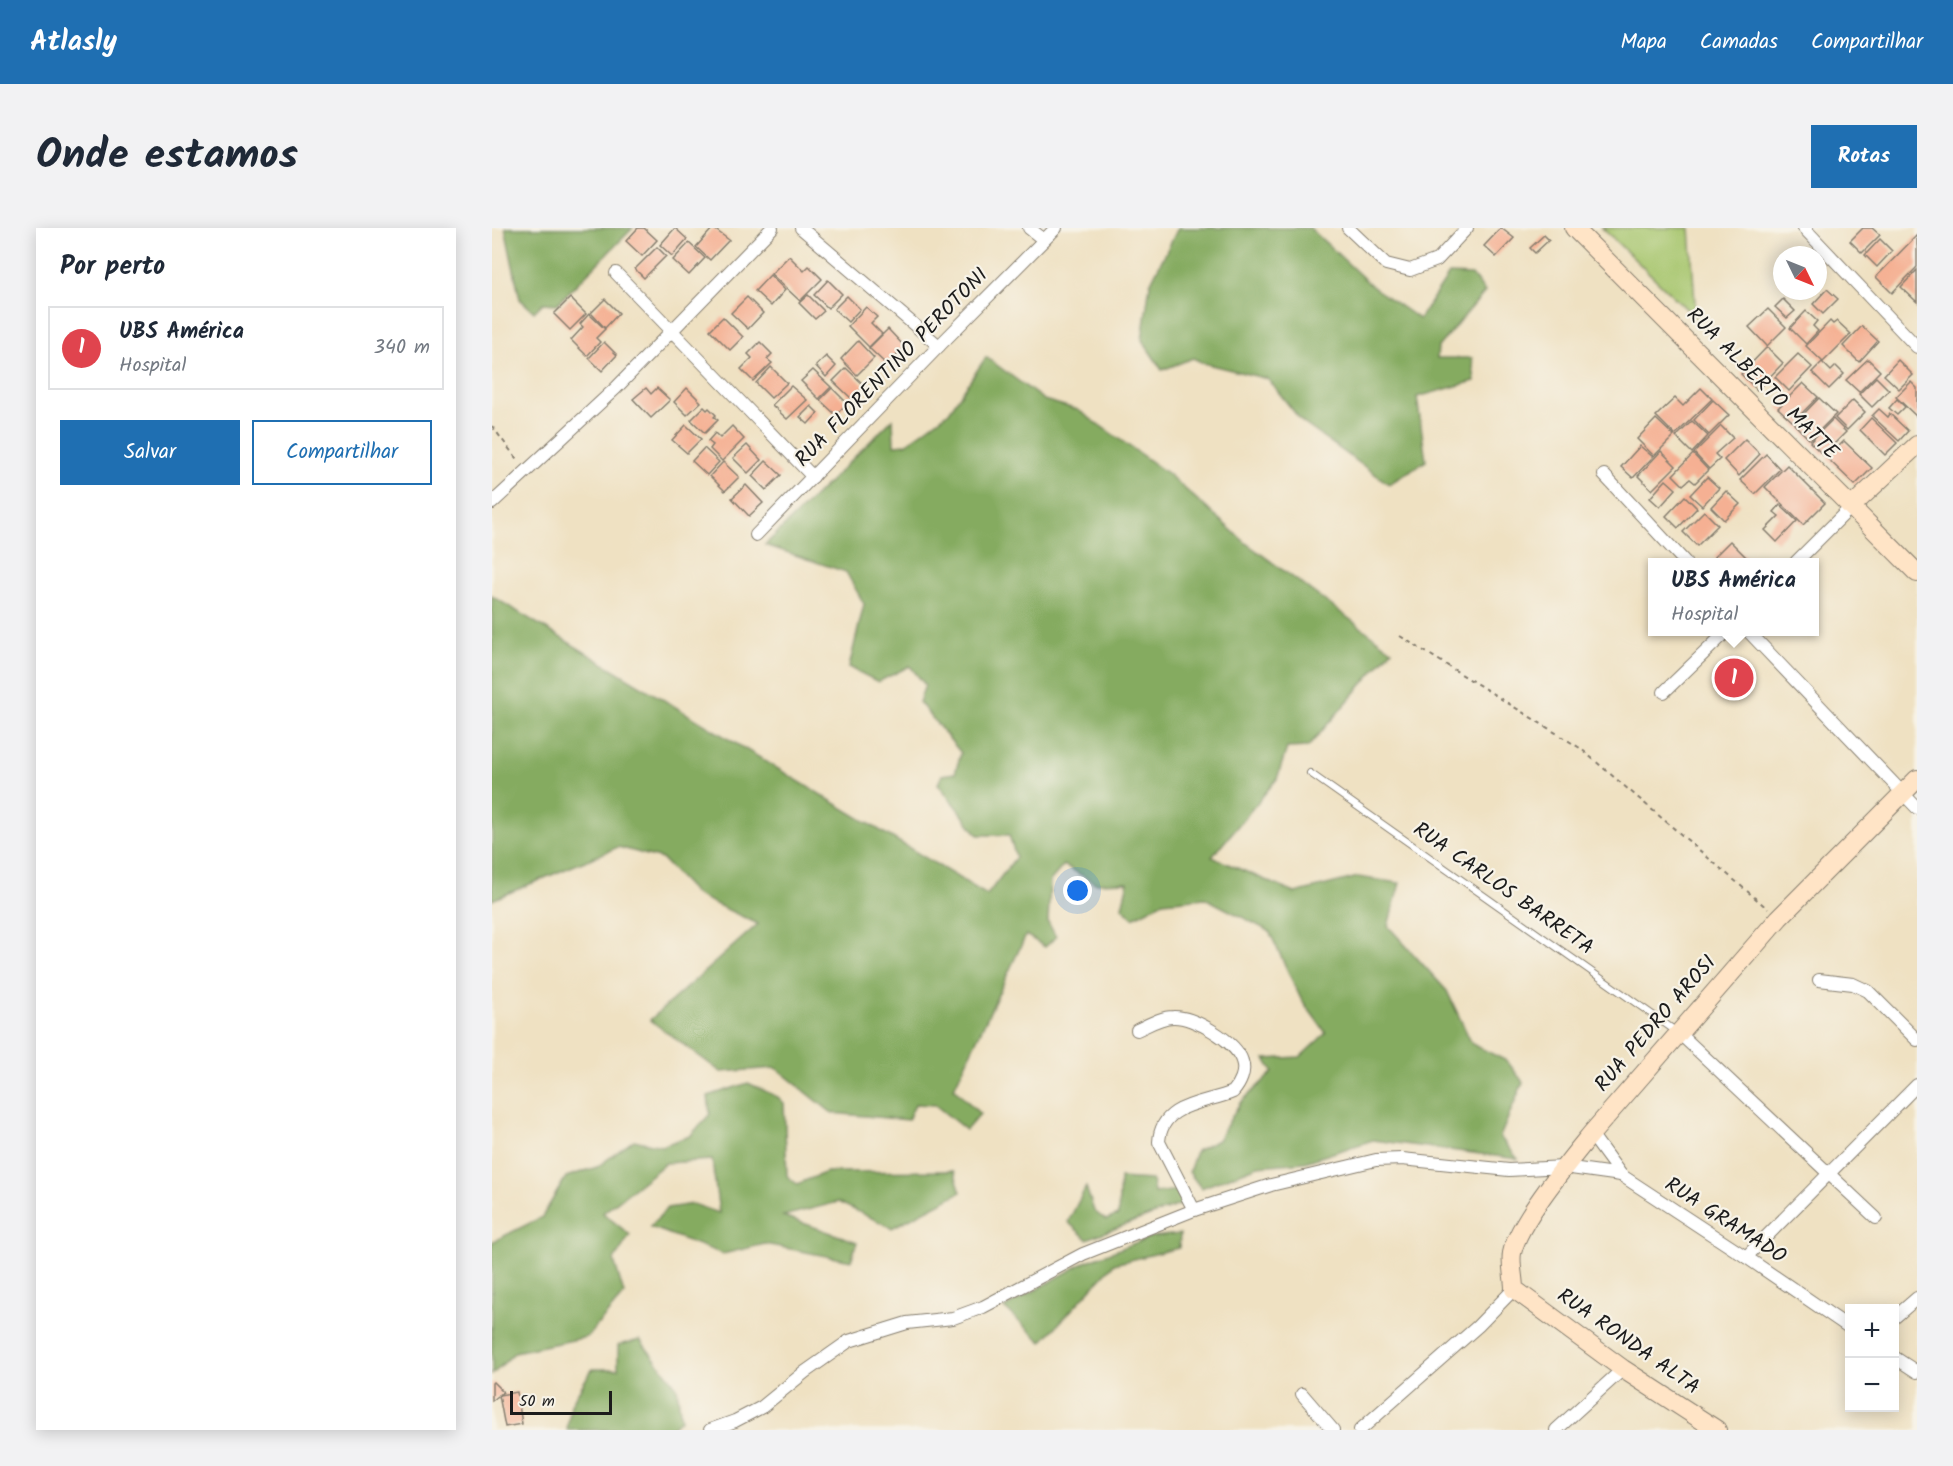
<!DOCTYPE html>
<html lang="pt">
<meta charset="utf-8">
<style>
:root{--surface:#fff;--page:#f2f2f3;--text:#1f2937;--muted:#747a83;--line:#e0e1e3;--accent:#1f6fb2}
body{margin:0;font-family:Kalam,sans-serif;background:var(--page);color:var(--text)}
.controls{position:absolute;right:18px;bottom:18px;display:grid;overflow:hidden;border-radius:0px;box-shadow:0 3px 15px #0003}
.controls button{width:54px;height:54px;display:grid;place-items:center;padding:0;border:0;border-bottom:2px solid var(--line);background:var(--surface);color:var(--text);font:30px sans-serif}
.compass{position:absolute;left:1281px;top:18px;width:54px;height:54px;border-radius:50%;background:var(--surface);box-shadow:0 3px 15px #0003;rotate:133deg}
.scale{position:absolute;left:18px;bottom:15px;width:102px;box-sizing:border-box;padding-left:6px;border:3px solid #1c1c1c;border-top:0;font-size:16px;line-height:21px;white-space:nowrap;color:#1c1c1c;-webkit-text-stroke:4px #f7f3e8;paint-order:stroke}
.you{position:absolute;left:586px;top:663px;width:21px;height:21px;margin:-15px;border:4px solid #fff;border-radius:50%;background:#1a73e8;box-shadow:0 0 0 9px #1a73e833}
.badge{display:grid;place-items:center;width:39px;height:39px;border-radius:50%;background:var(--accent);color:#fff;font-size:20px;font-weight:700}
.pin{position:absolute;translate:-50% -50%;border:3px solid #fff;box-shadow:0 2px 6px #0006}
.popup{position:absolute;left:1156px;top:330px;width:171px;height:78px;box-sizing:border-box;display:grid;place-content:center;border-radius:0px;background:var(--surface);filter:drop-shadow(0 2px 4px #0005);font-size:20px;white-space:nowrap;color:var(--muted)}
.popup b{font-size:22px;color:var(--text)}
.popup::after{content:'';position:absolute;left:50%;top:100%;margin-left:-12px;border:12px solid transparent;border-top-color:var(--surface)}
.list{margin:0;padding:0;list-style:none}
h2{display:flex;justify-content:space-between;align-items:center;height:78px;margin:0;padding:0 24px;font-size:26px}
h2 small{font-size:20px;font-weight:400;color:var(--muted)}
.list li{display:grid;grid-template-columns:39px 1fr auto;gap:18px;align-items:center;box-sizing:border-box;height:84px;margin:0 12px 12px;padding:0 12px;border:2px solid var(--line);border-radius:0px}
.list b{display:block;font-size:22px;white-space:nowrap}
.list p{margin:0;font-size:20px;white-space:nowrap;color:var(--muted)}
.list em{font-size:20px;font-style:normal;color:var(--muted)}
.actions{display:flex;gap:12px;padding:18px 24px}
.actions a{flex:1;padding:14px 0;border:2px solid var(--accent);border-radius:0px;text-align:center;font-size:21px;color:var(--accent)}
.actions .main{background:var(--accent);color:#fff}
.map{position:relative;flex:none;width:1425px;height:1202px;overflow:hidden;border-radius:0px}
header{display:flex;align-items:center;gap:36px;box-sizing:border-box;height:84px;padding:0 30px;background:var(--accent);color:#fff}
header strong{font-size:28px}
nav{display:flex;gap:33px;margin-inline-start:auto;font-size:21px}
.intro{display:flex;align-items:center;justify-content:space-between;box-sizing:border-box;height:144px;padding:0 36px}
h1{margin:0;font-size:42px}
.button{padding:15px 27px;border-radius:0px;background:var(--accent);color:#fff;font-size:21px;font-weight:700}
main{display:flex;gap:36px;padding:0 36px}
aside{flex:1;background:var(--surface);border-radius:0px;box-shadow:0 3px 15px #0003}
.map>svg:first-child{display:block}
.green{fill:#a7c66e;stroke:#627145;stroke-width:1.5}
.forest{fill:#85ab61;stroke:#50643e;stroke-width:1.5}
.building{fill:#f5b093}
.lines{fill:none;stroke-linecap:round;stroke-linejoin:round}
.lane-casing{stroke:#867e6f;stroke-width:8}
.street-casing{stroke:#867e6f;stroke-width:14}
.secondary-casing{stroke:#867e6f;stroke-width:20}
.path{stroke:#867e6f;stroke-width:2;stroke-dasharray:4.5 4.5;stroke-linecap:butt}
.lane{stroke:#fff;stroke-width:6}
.street{stroke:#fff;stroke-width:12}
.secondary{stroke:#ffe4c6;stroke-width:18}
.labels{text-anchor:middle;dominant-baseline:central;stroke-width:4.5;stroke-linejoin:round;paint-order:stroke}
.street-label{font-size:21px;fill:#1c1c1c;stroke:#f7f3e8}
</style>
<header>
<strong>Atlasly</strong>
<nav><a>Mapa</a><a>Camadas</a><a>Compartilhar</a></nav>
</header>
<div class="intro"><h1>Onde estamos</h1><a class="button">Rotas</a></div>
<main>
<aside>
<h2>Por perto<small></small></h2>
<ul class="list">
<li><span class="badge" style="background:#e0444e">1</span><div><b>UBS América</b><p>Hospital</p></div><em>340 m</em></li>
</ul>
<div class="actions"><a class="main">Salvar</a><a>Compartilhar</a></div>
</aside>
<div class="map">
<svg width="1425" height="1202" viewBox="0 0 1425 1202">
<rect width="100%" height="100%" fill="#f7f3e8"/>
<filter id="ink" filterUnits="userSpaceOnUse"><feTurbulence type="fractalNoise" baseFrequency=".0167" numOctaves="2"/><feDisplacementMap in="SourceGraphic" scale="12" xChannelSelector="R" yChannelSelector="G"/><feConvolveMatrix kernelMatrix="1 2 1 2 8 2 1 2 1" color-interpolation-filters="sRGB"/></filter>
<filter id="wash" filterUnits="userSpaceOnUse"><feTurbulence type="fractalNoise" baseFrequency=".008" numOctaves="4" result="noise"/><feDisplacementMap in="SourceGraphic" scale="24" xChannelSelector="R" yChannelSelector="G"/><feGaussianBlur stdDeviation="1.35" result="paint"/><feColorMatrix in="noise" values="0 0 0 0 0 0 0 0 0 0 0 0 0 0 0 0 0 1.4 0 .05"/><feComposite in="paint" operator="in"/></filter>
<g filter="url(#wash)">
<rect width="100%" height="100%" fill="#efe1c2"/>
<path class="green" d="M1110,0H1198L1204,90Z"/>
<g class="forest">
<path d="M13,0H141L65,76L51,75L42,84L28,71Z"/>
<path d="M686,0H818L881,59L927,91L957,46L980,47L993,64L946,119L945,130H980L983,153L925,169L934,233L897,256L810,194L776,151L711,135L701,130L670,142L650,112L658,56Z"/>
<path d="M494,129L552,172L586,182L675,245L754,315L900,422L816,519L795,520L785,551L720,629L803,665L866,649L908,655L896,698L955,763L980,816L1015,833L1031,854L1008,909L1026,931L881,912L813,934L766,938L709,960L697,944L704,923L726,912L748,875L781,844L773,831L808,829L834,805L809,771L777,703L713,670L671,674L641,690L630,679L636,654L603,655L572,637L558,653L556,694L564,709L553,719L534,707L462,860L488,886L474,902L443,877L423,876L416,892L340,885L284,840L229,844L158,792L266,696L204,667L170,631L126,619L0,672V368L495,667L524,629L517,607H486L446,556L450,547L463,545L469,525L427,474L433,457L418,438L386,454L357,439L372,376L354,344L273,317L401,191L402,217L414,216L457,184Z"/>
<path d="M256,855L286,869L292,875L295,948L305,956L335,944L462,943L469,964L400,1000L346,974L291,988L365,1014L359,1033L273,1016L231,1026L158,999L175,980L201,976L227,985L220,932L174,935L111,985L138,1007L122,1032L132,1066L95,1109L23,1124L0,1147V1014L50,989L74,949L105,939L142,912L169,918L198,908L218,886L216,868Z"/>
<path d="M628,950L660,952L662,965L686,962L690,976L595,1011L576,994L594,959L602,983L614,992L626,987Z"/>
<path d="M688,1006L687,1020L622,1036L550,1114L512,1080L593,1034L659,1009Z"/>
<path d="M148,1112L185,1159L189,1191L177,1202H75L79,1176L100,1141H126V1117Z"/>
</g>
<g id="blocks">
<g class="building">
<path d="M146,0H152L165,12L150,28L134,13Z"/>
<path d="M183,0L195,11L180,28L168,17Z"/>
<path d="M221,0L237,12L218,32L204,19Z"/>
<path d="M1009,0L1022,10L1004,29L992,18Z"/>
<path d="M1371,0H1380L1388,7L1370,25L1358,13Z"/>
<path d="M1052,7L1057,12L1043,25L1038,20Z"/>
<path d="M1425,7V39L1400,65L1384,49Z"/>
<path d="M1388,11L1400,23L1385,39L1373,27Z"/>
<path d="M197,15L213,30L197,47L181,32Z"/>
<path d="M165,19L174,28L152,50L143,41Z"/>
<path d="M297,28L312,43L317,38L330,51L308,73L279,46Z"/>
<path d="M1425,42V74L1409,59Z"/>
<path d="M278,47L293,62L279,78L263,63Z"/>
<path d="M336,52L350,66L336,80L322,67Z"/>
<path d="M1335,61L1346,71L1331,86L1321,76Z"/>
<path d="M316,67L332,83L323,91L307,75Z"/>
<path d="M355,68L368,81L356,94L342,81Z"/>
<path d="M255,69L271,85L256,101L239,85Z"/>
<path d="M78,70L94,86L78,102L62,86Z"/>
<path d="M113,71L127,85L113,100L99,85Z"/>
<path d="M1291,71L1303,83L1295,90L1283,79Z"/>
<path d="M374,79L385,89L379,95L390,106L377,119L356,98Z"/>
<path d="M1276,81L1294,99L1275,118L1257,99Z"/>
<path d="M1314,83L1325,93L1321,98L1326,103L1314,116L1298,100Z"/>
<path d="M97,86L113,101L104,110L108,114L95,128L79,112L91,99L88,96Z"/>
<path d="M231,89L251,109L238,122L218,102Z"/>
<path d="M1338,93L1341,96L1345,93L1359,106L1331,134L1314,118Z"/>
<path d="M1370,98L1386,113L1367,134L1351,118Z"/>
<path d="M396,101L413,119L395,137L377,120Z"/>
<path d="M366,113L382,130L365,147L349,131Z"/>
<path d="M112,114L125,127L110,143L97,130Z"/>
<path d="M268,114L280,126L275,131L280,135L261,153L249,141L260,130L256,126Z"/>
<path d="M1275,119L1291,135L1265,162L1249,146Z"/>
<path d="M1306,126L1320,139L1297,163L1283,149Z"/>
<path d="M334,128L344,138L334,149L324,138Z"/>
<path d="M1376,131L1388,143L1367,164L1354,152Z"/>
<path d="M1406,132L1421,147L1407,161L1392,147Z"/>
<path d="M1330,134L1339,143L1344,138L1352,146L1337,161L1320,144Z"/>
<path d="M279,139L295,155L279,170L264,155Z"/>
<path d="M354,140L373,158L360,171L341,153Z"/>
<path d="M321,142L339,159L327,171L309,153Z"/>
<path d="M1384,149L1397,162L1380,179L1367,166Z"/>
<path d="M1419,154L1425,160V189L1404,169Z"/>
<path d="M1311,155L1326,169L1301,194L1286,180Z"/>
<path d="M299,158L315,172L295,191L280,177Z"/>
<path d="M154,160L159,166L165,160L178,172L159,190L141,171Z"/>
<path d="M195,160L209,174L195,187L182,174Z"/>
<path d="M340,160L355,175L344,187L328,172Z"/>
<path d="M1209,160L1220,171L1183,207L1164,188L1183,170L1191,178Z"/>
<path d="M1327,170L1344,186L1318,212L1302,196Z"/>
<path d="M1405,171L1413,179L1405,187L1397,180Z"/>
<path d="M1221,172L1237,187L1217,207L1202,192Z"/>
<path d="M1361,172L1373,184L1355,202L1343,190Z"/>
<path d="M319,178L326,185L316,196L308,189Z"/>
<path d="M212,179L215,182L217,180L224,187L222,189L226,192L213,205L199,192Z"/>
<path d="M1387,181L1396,189L1398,186L1416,203L1407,213L1380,188Z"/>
<path d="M1379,190L1405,215L1393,227L1368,202Z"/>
<path d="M1164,191L1182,208L1162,228L1145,211Z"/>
<path d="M1341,191L1354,204L1331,227L1318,214Z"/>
<path d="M1200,193L1216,208L1200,225L1184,209Z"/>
<path d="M194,197L209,211L195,225L180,212Z"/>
<path d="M240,198L252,211L230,233L218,221L221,217L216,213L223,205L228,210Z"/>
<path d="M1229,198L1241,210L1223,226L1228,231L1217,241L1202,225Z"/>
<path d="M1253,211L1268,226L1247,248L1232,232Z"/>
<path d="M1352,213L1380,240L1363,257L1335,230Z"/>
<path d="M255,217L269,232L256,245L241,230Z"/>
<path d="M1148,218L1161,229L1141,250L1129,239Z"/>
<path d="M212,220L227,234L215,247L200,233Z"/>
<path d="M1169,223L1184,238L1160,262L1146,248Z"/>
<path d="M1201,226L1216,242L1203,255L1198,251L1191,257L1181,247Z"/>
<path d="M1274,226L1288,241L1263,266L1248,252Z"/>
<path d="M274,233L289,247L274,262L260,248Z"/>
<path d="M231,234L247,249L233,263L218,248Z"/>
<path d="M1295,237L1333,275L1311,297L1273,259Z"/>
<path d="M1215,249L1227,260L1210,278L1198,267Z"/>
<path d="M1174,252L1184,261L1168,279L1158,270Z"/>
<path d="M254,257L271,275L257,288L240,270Z"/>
<path d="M1234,263L1248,276L1232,292L1219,279Z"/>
<path d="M1193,268L1205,280L1186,300L1174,288Z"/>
<path d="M1288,277L1305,293L1285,314L1273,302L1287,288L1282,284Z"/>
<path d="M1212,283L1226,297L1205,318L1191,304Z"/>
<path d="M1238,313L1259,334H1228L1222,329Z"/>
<path d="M1,1154L11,1164L0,1173V1155Z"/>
<path d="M25,1164L30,1196L13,1199L7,1167Z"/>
</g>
</g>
</g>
<g filter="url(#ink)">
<use href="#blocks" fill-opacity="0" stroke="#867e6f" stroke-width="1.5"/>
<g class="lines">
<g class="lane-casing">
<path id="lane" d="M818,545L1185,804"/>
</g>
<g class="street-casing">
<g id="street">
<path d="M309,0L447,118"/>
<path d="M537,0L552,12"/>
<path d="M856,0L894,36L918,42L945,32L975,0"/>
<path d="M1312,0L1425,119"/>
<path d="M124,45L321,249"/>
<path d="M1112,247L1193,334"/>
<path d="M0,275L124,160L280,0"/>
<path d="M264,307L447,118L564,0"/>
<path d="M1304,334L1360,278"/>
<path d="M1257,404L1425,580"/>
<path d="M1172,464L1234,404"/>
<path d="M1327,752L1361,756L1376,763L1425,812"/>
<path d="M645,802C656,797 669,789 681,789C701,788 744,813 750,833C754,844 748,856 741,864C712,876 669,875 667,914L702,982"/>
<path d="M1186,804L1384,990"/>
<path d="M1099,906L1129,947L1254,1029L1358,1100"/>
<path d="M1254,1029L1425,857"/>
<path d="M1402,1090L1425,1070"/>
<path d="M1402,1129L1425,1144"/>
<path d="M810,1166L841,1202"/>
<path d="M218,1202L243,1193L270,1179L313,1144L357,1113L415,1095L461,1090L491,1079L591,1026L702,982L779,957L884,932L910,931L1017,942L1072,939L1129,947"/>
<path d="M868,1202L986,1098L1022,1061"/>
<path d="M1064,1202L1131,1141"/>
</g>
</g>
<g class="secondary-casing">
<g id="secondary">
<path d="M1082,0L1425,345"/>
<path d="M1360,278L1425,217"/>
<path d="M1225,1202L1131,1141L1022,1061C1022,1050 1018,1036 1020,1025C1026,994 1078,932 1099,906L1287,690L1425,551"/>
</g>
</g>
<g class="path">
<path d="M0,198L27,234"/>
<path d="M908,408L1088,520L1276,681"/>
</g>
<use href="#lane" class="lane"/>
<use href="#street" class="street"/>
<use href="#secondary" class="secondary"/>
</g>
</g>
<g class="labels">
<g class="street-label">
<text transform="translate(400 140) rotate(-46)">RUA FLORENTINO PEROTONI</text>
<text transform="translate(1270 156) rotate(45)">RUA ALBERTO MATTE</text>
<text transform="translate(1011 661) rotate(35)">RUA CARLOS BARRETA</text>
<text transform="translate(1164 796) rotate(-49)">RUA PEDRO AROSI</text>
<text transform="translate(1233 993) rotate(33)">RUA GRAMADO</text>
<text transform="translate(1136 1114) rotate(35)">RUA RONDA ALTA</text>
</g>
</g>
</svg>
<div class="controls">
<button>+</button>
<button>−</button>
</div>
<svg class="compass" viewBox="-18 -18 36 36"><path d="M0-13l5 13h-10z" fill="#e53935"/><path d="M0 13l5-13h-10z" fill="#747a83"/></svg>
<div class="scale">50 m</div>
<div class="you"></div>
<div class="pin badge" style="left:1242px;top:450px;background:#e0444e">1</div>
<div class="popup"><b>UBS América</b>Hospital</div>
</div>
</main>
